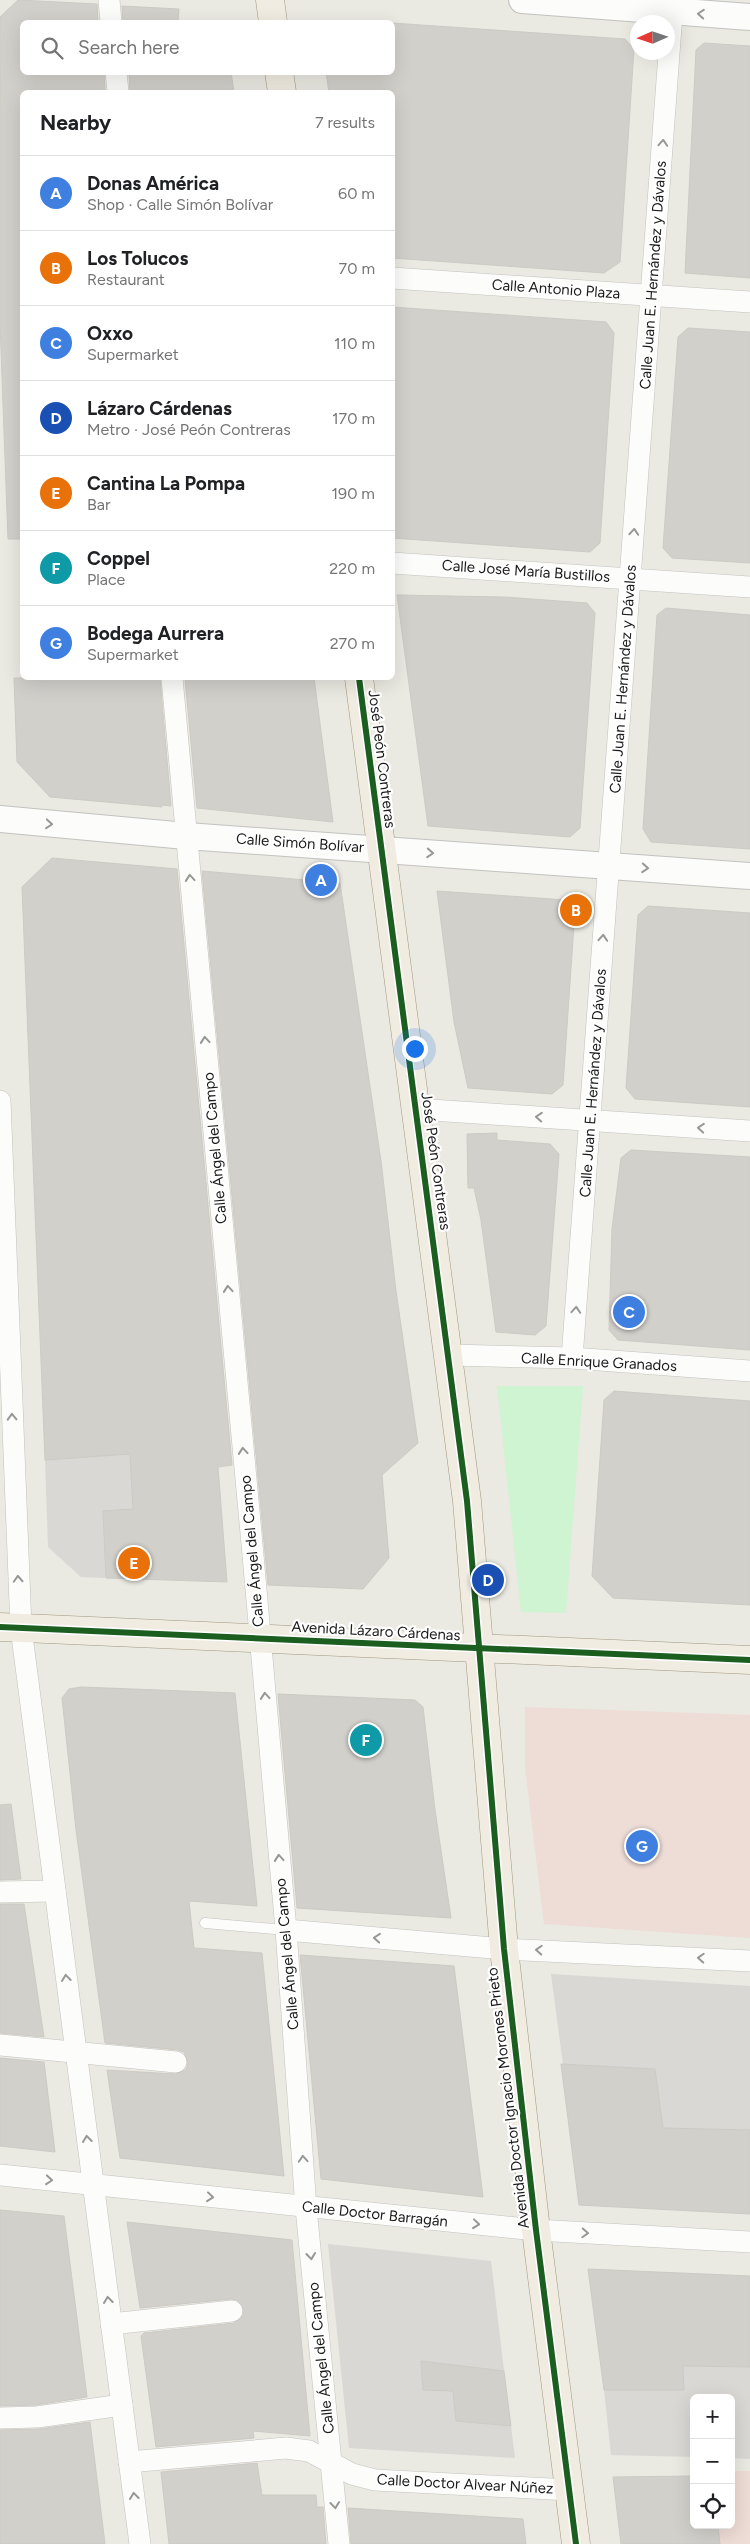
<!DOCTYPE html>
<meta charset="utf-8">
<style>
:root{--surface:#fff;--page:#f6f6f6;--text:#202124;--muted:#757577;--line:#e0e0e0;--accent:#1a73e8}
body{margin:0;font-family:Figtree,sans-serif;background:var(--page);color:var(--text)}
.controls{position:absolute;right:15px;bottom:15px;display:grid;overflow:hidden;border-radius:8px;box-shadow:0 5px 20px #0002}
.controls button{width:45px;height:45px;display:grid;place-items:center;padding:0;border:0;border-bottom:1px solid var(--line);background:var(--surface);color:var(--text);font:25px sans-serif}
.compass{position:absolute;left:630px;top:15px;width:45px;height:45px;border-radius:50%;background:var(--surface);box-shadow:0 5px 20px #0002;rotate:267deg}
.you{position:absolute;left:414px;top:1048px;width:18px;height:18px;margin:-12px;border:4px solid #fff;border-radius:50%;background:#1a73e8;box-shadow:0 0 0 8px #1a73e833}
.badge{display:grid;place-items:center;width:32px;height:32px;border-radius:50%;background:var(--accent);color:#fff;font-size:16px;font-weight:700}
.pin{position:absolute;translate:-50% -50%;border:2px solid #fff;box-shadow:0 1px 5px #0006}
.list{margin:0;padding:0;list-style:none}
h2{display:flex;justify-content:space-between;align-items:center;height:65px;margin:0;padding:0 20px;font-size:21px}
h2 small{font-size:16px;font-weight:400;color:var(--muted)}
.list li{display:grid;grid-template-columns:32px 1fr auto;gap:15px;align-items:center;box-sizing:border-box;height:75px;padding:0 20px;border-top:1px solid var(--line)}
.list b{display:block;font-size:19px;white-space:nowrap}
.list p{margin:0;font-size:16px;white-space:nowrap;color:var(--muted)}
.list em{font-size:16px;font-style:normal;color:var(--muted)}
.icon{flex:none;width:28px;height:28px;fill:none;stroke:currentColor;stroke-width:2;stroke-linecap:round;stroke-linejoin:round}
.map{position:relative;flex:none;width:750px;height:2544px;overflow:hidden}
.search{position:absolute;background:var(--surface);box-shadow:0 5px 20px #0002;left:20px;top:20px;width:375px;height:55px;display:flex;align-items:center;gap:12px;box-sizing:border-box;padding:0 18px;border-radius:8px;color:var(--muted);font-size:19px}
.panel{position:absolute;background:var(--surface);box-shadow:0 5px 20px #0002;left:20px;top:90px;width:375px;height:590px;border-radius:8px}
.map>svg:first-child{display:block}
.residential{fill:#d9d8d4}
.commercial{fill:#eedcd6}
.park{fill:#cef4d1}
.building{fill:#d2d0cb;stroke:#cdcac4}
.lines{fill:none;stroke-linecap:round;stroke-linejoin:round}
.service-casing{stroke:#c2c2bf;stroke-width:11}
.minor-casing{stroke:#c2c2bf;stroke-width:22}
.tertiary-casing{stroke:#c2c2bf;stroke-width:28}
.primary-casing{stroke:#a09880;stroke-width:29}
.service{stroke:#fcfcfb;stroke-width:10}
.minor{stroke:#fcfcfb;stroke-width:21}
.tertiary{stroke:#fcfcfb;stroke-width:26}
.primary{stroke:#f0ece2;stroke-width:28}
.cycleway-casing{stroke:#fff;stroke-width:9}
.cycleway{stroke:#1b5e20;stroke-width:6}
.oneway{stroke:#979796}
.labels{text-anchor:middle;dominant-baseline:central;stroke-width:4.5;stroke-linejoin:round;paint-order:stroke}
.street-label{font-size:15px;fill:#1b1b1b;stroke:#fff}
</style>
<div class="map">
<svg width="750" height="2544" viewBox="0 0 750 2544">
<rect width="100%" height="100%" fill="#eae9e2"/>
<g class="residential">
<path d="M130,1454L133,1509L103,1511L106,1578L81,1577L48,1547L45,1460Z"/>
<path d="M551,1974L750,1986V2130L663,2128L655,2069L563,2064Z"/>
<path d="M328,2244L491,2261L504,2371L421,2361L423,2389L453,2391L456,2421L511,2426L515,2458L349,2448Z"/>
<path d="M683,2366L750,2367V2459L731,2458V2398H694V2457L611,2455L604,2390H684Z"/>
</g>
<g class="commercial">
<path d="M525,1707L750,1715V1938L544,1924L525,1767Z"/>
<path d="M731,2471H750V2544H720L718,2525H731Z"/>
</g>
<path class="park" d="M497,1386H583L566,1613L521,1612Z"/>
<g class="building">
<path d="M18,0L97,4L98,22H22V72H104L105,92H22V539H8L0,323V17Z"/>
<path d="M122,6L179,9L178,22H123Z"/>
<path d="M392,23L625,39L634,49L620,262L604,273L392,258V92H329L326,72H392Z"/>
<path d="M704,43L750,46V278L685,273L696,50Z"/>
<path d="M129,72H231L234,92H130Z"/>
<path d="M392,307L606,322L614,333L600,543L590,552L392,538Z"/>
<path d="M688,328L750,332V563L672,558L663,548L678,337Z"/>
<path d="M397,595L504,597L587,603L595,613L580,828L570,837L428,826Z"/>
<path d="M666,608L750,615V849L651,842L643,829L657,615Z"/>
<path d="M14,678H160L171,806L161,805L162,807L50,797L17,762Z"/>
<path d="M185,678H314L333,822L197,808Z"/>
<path d="M52,858L177,869L232,1465L218,1467L227,1582L106,1578L103,1511L133,1509L130,1454L45,1460L22,887Z"/>
<path d="M202,871L340,883L381,1161L396,1291L418,1443L382,1475L389,1558L363,1589L268,1585Z"/>
<path d="M437,891L566,900L575,910L563,1085L552,1094L468,1088L454,1022Z"/>
<path d="M648,906L750,913V1107L635,1099L626,1088L638,915Z"/>
<path d="M497,1133V1140L550,1144L559,1154L546,1326L535,1335L496,1332L481,1220L474,1188H468L467,1134Z"/>
<path d="M631,1150L750,1157V1350L618,1340L609,1330L612,1229L621,1158Z"/>
<path d="M614,1391L750,1401V1605L613,1598L592,1576L604,1400Z"/>
<path d="M81,1687L235,1693L257,1906L189,1901L194,1948L262,1953L284,2176L120,2158L107,2070L175,2074L186,2070L188,2063L184,2052L178,2050L105,2043L76,1830L62,1698L69,1689Z"/>
<path d="M278,1694L415,1700L423,1707L435,1810L451,1918L297,1908Z"/>
<path d="M11,1804L21,1879L0,1880V1805Z"/>
<path d="M0,1904H24L44,2037L0,2033Z"/>
<path d="M300,1955L454,1966L483,2197L321,2179Z"/>
<path d="M0,2058L44,2062L55,2152L0,2146Z"/>
<path d="M561,2064L655,2069L663,2128L750,2130V2214L579,2205Z"/>
<path d="M0,2210L64,2216L87,2397L36,2405L0,2406Z"/>
<path d="M127,2222L292,2240L310,2436L253,2431L254,2438L156,2447L141,2336L144,2333L234,2323L243,2316L244,2309L237,2300L231,2299L140,2308Z"/>
<path d="M588,2269L750,2276V2367L683,2366L684,2390H604Z"/>
<path d="M421,2361L504,2371L511,2426L456,2421L453,2391L423,2390Z"/>
<path d="M90,2422L105,2544H0V2430L39,2429Z"/>
<path d="M257,2463L262,2495H316L317,2507H323L326,2544H169L161,2472Z"/>
<path d="M694,2476V2525H718L720,2544H621L613,2477Z"/>
<path d="M348,2508L523,2519L526,2544H351Z"/>
</g>
<g class="lines">
<g class="service-casing">
<path id="service" d="M205,1923L286,1930"/>
</g>
<g class="minor-casing">
<g id="minor">
<path d="M109,0L111,22"/>
<path d="M116,72L118,92"/>
<path d="M392,278L750,302"/>
<path d="M392,563L750,587"/>
<path d="M172,678L252,1544L286,1930L306,2208L339,2544"/>
<path d="M0,1101L21,1628L140,2544"/>
<path d="M416,1109L750,1131"/>
<path d="M449,1355L572,1358L750,1371"/>
<path d="M572,1358L673,0"/>
<path d="M0,1892L55,1891"/>
<path d="M286,1930L504,1949L750,1961"/>
<path d="M0,2045L176,2062"/>
<path d="M0,2175L536,2230L750,2242"/>
<path d="M111,2324L232,2311"/>
<path d="M0,2418L37,2417L122,2405"/>
<path d="M129,2462L286,2448L309,2451L352,2474L375,2480L569,2490"/>
</g>
</g>
<g class="tertiary-casing">
<g id="tertiary">
<path d="M522,0L750,17"/>
<path d="M0,819L186,836L750,876"/>
</g>
</g>
<g class="primary-casing">
<g id="primary">
<path d="M270,0L273,22"/>
<path d="M279,72L282,92"/>
<path d="M359,678L467,1501L504,1949L536,2230L576,2544"/>
<path d="M0,1627L750,1660"/>
</g>
</g>
<use href="#service" class="service"/>
<use href="#minor" class="minor"/>
<use href="#tertiary" class="tertiary"/>
<use href="#primary" class="primary"/>
<g class="cycleway-casing">
<g id="cycleway">
<path d="M359,678L467,1501L504,1949L536,2230L576,2544"/>
<path d="M0,1627L750,1660"/>
</g>
</g>
<use href="#cycleway" class="cycleway"/>
</g>
<defs><path id="oneway-chevron" d="M-2-3.5L2.5 0L-2 3.5" fill="none" stroke-width="1.6" stroke-linecap="round" stroke-linejoin="round" transform="scale(1.25)"/></defs>
<g class="oneway">
<use href="#oneway-chevron" transform="translate(701 14) rotate(-176)"/>
<use href="#oneway-chevron" transform="translate(663 143) rotate(-86)"/>
<use href="#oneway-chevron" transform="translate(634 532) rotate(-86)"/>
<use href="#oneway-chevron" transform="translate(49 824) rotate(5)"/>
<use href="#oneway-chevron" transform="translate(430 853) rotate(4)"/>
<use href="#oneway-chevron" transform="translate(645 868) rotate(4)"/>
<use href="#oneway-chevron" transform="translate(190 878) rotate(-95)"/>
<use href="#oneway-chevron" transform="translate(603 938) rotate(-86)"/>
<use href="#oneway-chevron" transform="translate(205 1040) rotate(-95)"/>
<use href="#oneway-chevron" transform="translate(539 1117) rotate(-176)"/>
<use href="#oneway-chevron" transform="translate(701 1128) rotate(-176)"/>
<use href="#oneway-chevron" transform="translate(228 1289) rotate(-95)"/>
<use href="#oneway-chevron" transform="translate(576 1310) rotate(-86)"/>
<use href="#oneway-chevron" transform="translate(12 1417) rotate(-92)"/>
<use href="#oneway-chevron" transform="translate(243 1451) rotate(-95)"/>
<use href="#oneway-chevron" transform="translate(18 1579) rotate(-93)"/>
<use href="#oneway-chevron" transform="translate(265 1696) rotate(-95)"/>
<use href="#oneway-chevron" transform="translate(279 1858) rotate(-95)"/>
<use href="#oneway-chevron" transform="translate(377 1938) rotate(-175)"/>
<use href="#oneway-chevron" transform="translate(539 1950) rotate(-177)"/>
<use href="#oneway-chevron" transform="translate(701 1958) rotate(-177)"/>
<use href="#oneway-chevron" transform="translate(66 1978) rotate(-97)"/>
<use href="#oneway-chevron" transform="translate(87 2139) rotate(-97)"/>
<use href="#oneway-chevron" transform="translate(303 2159) rotate(-94)"/>
<use href="#oneway-chevron" transform="translate(49 2180) rotate(5)"/>
<use href="#oneway-chevron" transform="translate(210 2197) rotate(6)"/>
<use href="#oneway-chevron" transform="translate(476 2224) rotate(6)"/>
<use href="#oneway-chevron" transform="translate(585 2233) rotate(3)"/>
<use href="#oneway-chevron" transform="translate(311 2256) rotate(84)"/>
<use href="#oneway-chevron" transform="translate(108 2300) rotate(-97)"/>
<use href="#oneway-chevron" transform="translate(134 2496) rotate(-97)"/>
<use href="#oneway-chevron" transform="translate(335 2505) rotate(84)"/>
</g>
<g class="labels">
<g class="street-label">
<text transform="translate(653 275) rotate(-86)">Calle Juan E. Hernández y Dávalos</text>
<text transform="translate(556 289) rotate(4)">Calle Antonio Plaza</text>
<text transform="translate(526 571) rotate(4)">Calle José María Bustillos</text>
<text transform="translate(623 679) rotate(-86)">Calle Juan E. Hernández y Dávalos</text>
<text transform="translate(382 759) rotate(83)">José Peón Contreras</text>
<text transform="translate(300 843) rotate(4)">Calle Simón Bolívar</text>
<text transform="translate(593 1083) rotate(-86)">Calle Juan E. Hernández y Dávalos</text>
<text transform="translate(215 1148) rotate(-95)">Calle Ángel del Campo</text>
<text transform="translate(436 1161) rotate(82)">José Peón Contreras</text>
<text transform="translate(599 1362) rotate(3)">Calle Enrique Granados</text>
<text transform="translate(252 1551) rotate(-95)">Calle Ángel del Campo</text>
<text transform="translate(376 1631) rotate(3)">Avenida Lázaro Cárdenas</text>
<text transform="translate(287 1954) rotate(-95)">Calle Ángel del Campo</text>
<text transform="translate(508 2098) rotate(-97)">Avenida Doctor Ignacio Morones Prieto</text>
<text transform="translate(375 2214) rotate(6)">Calle Doctor Barragán</text>
<text transform="translate(321 2358) rotate(-96)">Calle Ángel del Campo</text>
<text transform="translate(465 2484) rotate(3)">Calle Doctor Alvear Núñez</text>
</g>
</g>
</svg>
<div class="controls">
<button>+</button>
<button>−</button>
<button><svg class="icon" aria-label="locate" viewBox="0 0 24 24"><circle cx="12" cy="12" r="6"/><path d="M12 2v4M12 18v4M2 12h4M18 12h4"/></svg></button>
</div>
<svg class="compass" viewBox="-18 -18 36 36"><path d="M0-13l5 13h-10z" fill="#e53935"/><path d="M0 13l5-13h-10z" fill="#757577"/></svg>
<div class="you"></div>
<div class="pin badge" style="left:321px;top:880px;background:#3f7fe0">A</div>
<div class="pin badge" style="left:576px;top:910px;background:#e8710a">B</div>
<div class="pin badge" style="left:629px;top:1312px;background:#3f7fe0">C</div>
<div class="pin badge" style="left:488px;top:1580px;background:#1a4fb4">D</div>
<div class="pin badge" style="left:134px;top:1563px;background:#e8710a">E</div>
<div class="pin badge" style="left:366px;top:1740px;background:#0f9aa8">F</div>
<div class="pin badge" style="left:642px;top:1846px;background:#3f7fe0">G</div>
<div class="search"><svg class="icon" aria-label="search" viewBox="0 0 24 24"><circle cx="10" cy="10" r="6"/><path d="M15 15l6 6"/></svg>Search here</div>
<section class="panel">
<h2>Nearby<small>7 results</small></h2>
<ul class="list">
<li><span class="badge" style="background:#3f7fe0">A</span><div><b>Donas América</b><p>Shop · Calle Simón Bolívar</p></div><em>60 m</em></li>
<li><span class="badge" style="background:#e8710a">B</span><div><b>Los Tolucos</b><p>Restaurant</p></div><em>70 m</em></li>
<li><span class="badge" style="background:#3f7fe0">C</span><div><b>Oxxo</b><p>Supermarket</p></div><em>110 m</em></li>
<li><span class="badge" style="background:#1a4fb4">D</span><div><b>Lázaro Cárdenas</b><p>Metro · José Peón Contreras</p></div><em>170 m</em></li>
<li><span class="badge" style="background:#e8710a">E</span><div><b>Cantina La Pompa</b><p>Bar</p></div><em>190 m</em></li>
<li><span class="badge" style="background:#0f9aa8">F</span><div><b>Coppel</b><p>Place</p></div><em>220 m</em></li>
<li><span class="badge" style="background:#3f7fe0">G</span><div><b>Bodega Aurrera</b><p>Supermarket</p></div><em>270 m</em></li>
</ul>
</section>
</div>
